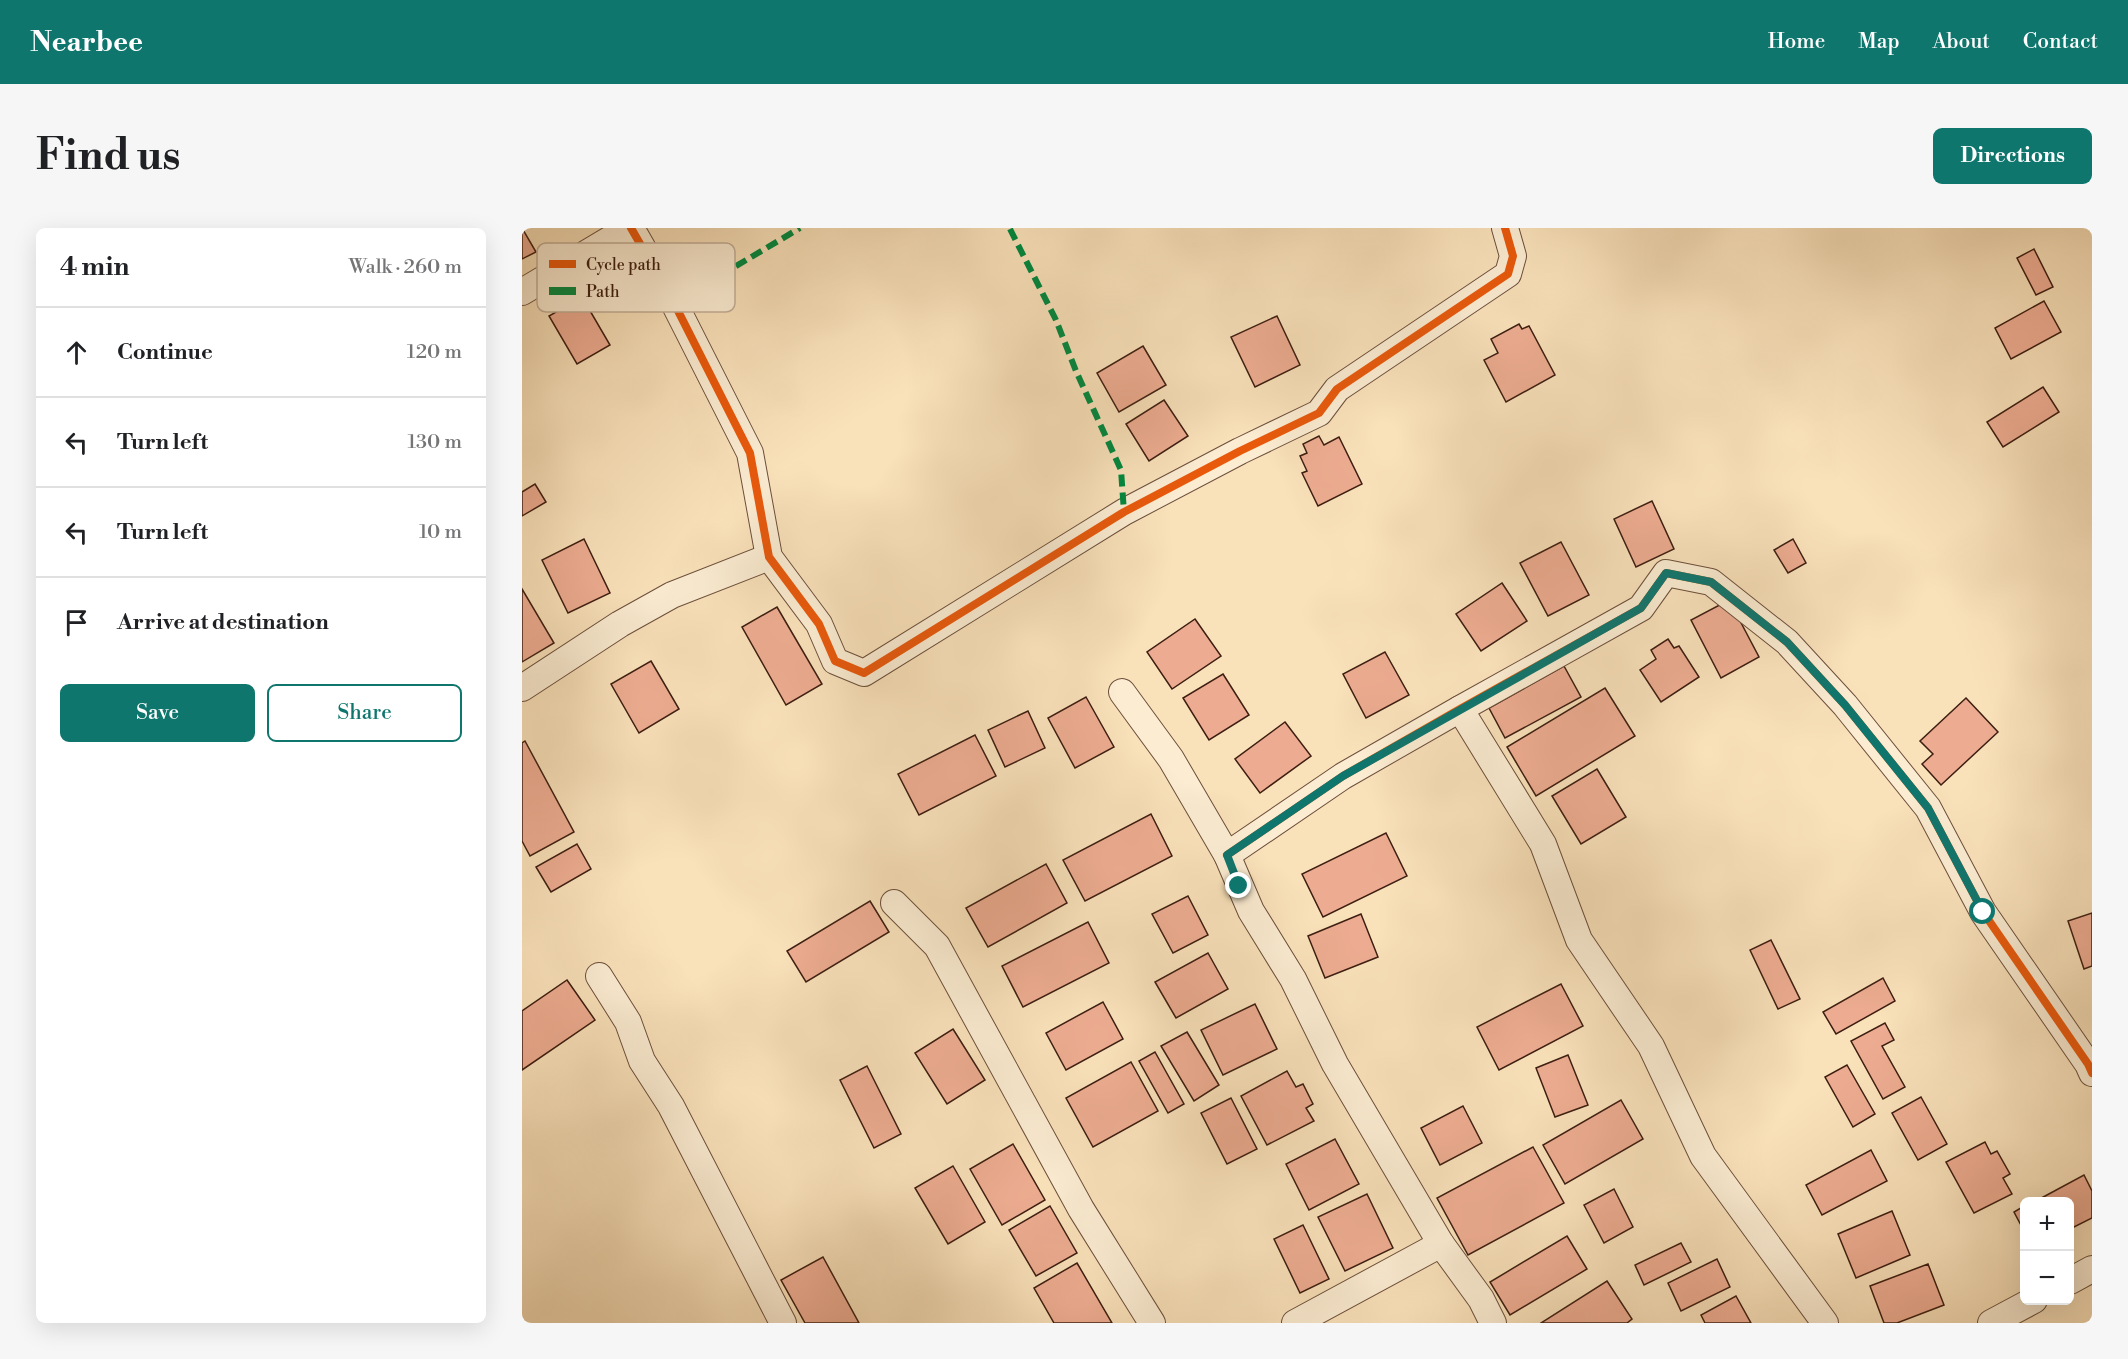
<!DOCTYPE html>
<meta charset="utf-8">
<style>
:root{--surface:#fff;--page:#f6f6f6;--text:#202124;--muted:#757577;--line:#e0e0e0;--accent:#0f766e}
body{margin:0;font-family:"Libre Bodoni",serif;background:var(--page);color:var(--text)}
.controls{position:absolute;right:18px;bottom:18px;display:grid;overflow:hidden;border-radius:9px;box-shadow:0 6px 24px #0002}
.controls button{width:54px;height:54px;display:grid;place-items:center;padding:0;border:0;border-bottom:2px solid var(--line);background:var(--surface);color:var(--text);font:30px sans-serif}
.stop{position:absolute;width:18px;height:18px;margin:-14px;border:4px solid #0f766e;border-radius:50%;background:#fff}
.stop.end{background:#0f766e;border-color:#fff;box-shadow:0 2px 6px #0008}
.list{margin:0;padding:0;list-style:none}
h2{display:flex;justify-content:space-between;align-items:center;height:78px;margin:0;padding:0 24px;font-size:26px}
h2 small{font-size:20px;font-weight:400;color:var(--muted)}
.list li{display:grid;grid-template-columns:39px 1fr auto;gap:18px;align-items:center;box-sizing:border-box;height:90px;padding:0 24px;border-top:2px solid var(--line)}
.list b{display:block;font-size:22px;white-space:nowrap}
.list em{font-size:20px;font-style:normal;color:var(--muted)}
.actions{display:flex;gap:12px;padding:18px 24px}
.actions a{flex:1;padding:14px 0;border:2px solid var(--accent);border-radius:9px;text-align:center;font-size:21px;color:var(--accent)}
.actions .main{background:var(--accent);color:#fff}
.icon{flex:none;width:33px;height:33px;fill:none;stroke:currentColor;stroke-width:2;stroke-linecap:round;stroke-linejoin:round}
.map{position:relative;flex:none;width:1570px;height:1095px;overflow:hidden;border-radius:9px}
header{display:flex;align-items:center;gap:36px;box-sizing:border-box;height:84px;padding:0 30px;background:var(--accent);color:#fff}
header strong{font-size:28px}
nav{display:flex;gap:33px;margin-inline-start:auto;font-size:21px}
.intro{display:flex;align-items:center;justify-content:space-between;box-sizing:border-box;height:144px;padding:0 36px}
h1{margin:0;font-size:42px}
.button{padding:15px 27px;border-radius:9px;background:var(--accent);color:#fff;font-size:21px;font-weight:700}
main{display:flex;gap:36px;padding:0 36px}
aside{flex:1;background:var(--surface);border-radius:9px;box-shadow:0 6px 24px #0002}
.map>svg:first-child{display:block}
.building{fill:#edac91;stroke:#3d1e11;stroke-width:1.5}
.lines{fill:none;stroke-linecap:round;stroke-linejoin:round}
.minor-casing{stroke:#6c4f3b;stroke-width:28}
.minor{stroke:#fbecd2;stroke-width:26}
.quiet{stroke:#00873e;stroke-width:6;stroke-dasharray:12 6;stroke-linecap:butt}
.cycleway-casing{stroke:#fbecd2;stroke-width:11}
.cycleway{stroke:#e8590c;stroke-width:8}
.route{stroke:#0f766e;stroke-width:8}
.key{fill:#fbecd2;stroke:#c2ae98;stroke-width:1.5}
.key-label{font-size:16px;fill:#3d1e11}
</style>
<header>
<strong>Nearbee</strong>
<nav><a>Home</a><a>Map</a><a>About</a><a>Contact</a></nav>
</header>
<div class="intro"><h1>Find us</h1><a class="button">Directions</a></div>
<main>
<aside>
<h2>4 min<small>Walk · 260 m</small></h2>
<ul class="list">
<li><svg class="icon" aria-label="ahead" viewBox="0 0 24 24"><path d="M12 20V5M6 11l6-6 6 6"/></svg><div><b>Continue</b></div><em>120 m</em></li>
<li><svg class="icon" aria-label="left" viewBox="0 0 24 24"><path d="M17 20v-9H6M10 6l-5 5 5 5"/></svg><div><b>Turn left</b></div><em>130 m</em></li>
<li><svg class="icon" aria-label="left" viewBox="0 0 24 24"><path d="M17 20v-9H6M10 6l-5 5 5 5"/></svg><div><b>Turn left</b></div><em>10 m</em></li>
<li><svg class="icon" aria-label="arrive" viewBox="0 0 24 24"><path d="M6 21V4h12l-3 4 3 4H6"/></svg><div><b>Arrive at destination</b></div></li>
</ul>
<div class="actions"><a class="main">Save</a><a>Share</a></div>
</aside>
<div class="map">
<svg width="1570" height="1095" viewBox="0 0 1570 1095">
<rect width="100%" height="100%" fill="#f9e1ba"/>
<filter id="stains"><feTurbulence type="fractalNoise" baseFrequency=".00333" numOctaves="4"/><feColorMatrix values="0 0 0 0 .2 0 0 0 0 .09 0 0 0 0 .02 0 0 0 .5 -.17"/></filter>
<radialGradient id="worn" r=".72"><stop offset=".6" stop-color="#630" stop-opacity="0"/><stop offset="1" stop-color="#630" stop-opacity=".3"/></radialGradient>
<g class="building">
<path d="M0,0L14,24L0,31Z"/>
<path d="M1512,21L1531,59L1514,67L1495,30Z"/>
<path d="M60,69L88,117L55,136L27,88Z"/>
<path d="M1522,73L1539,104L1489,131L1473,100Z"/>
<path d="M755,88L778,137L733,159L709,109Z"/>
<path d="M997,96L1000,101L1007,98L1033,147L984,174L962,132L976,125L969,111Z"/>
<path d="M621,118L644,157L597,184L575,145Z"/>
<path d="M1521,159L1537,184L1481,219L1465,194Z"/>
<path d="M642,172L666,208L627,233L604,196Z"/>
<path d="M797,208L802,217L817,209L840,256L796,278L780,245L785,243L778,228L785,225L781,216Z"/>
<path d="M13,256L24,274L0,288V264Z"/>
<path d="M1130,273L1152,321L1114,339L1092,291Z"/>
<path d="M62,311L88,365L46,385L20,332Z"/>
<path d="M1271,311L1284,335L1266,345L1252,322Z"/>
<path d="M1039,314L1067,367L1026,388L998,335Z"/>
<path d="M980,355L1005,393L959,423L934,386Z"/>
<path d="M0,361L32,415L0,434Z"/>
<path d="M1207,372L1237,429L1199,450L1169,392Z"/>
<path d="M255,379L300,456L264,477L220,399Z"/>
<path d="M673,391L699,428L650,461L625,424Z"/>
<path d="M1146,411L1152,420L1157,418L1177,449L1139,474L1118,442L1134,431L1129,422Z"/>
<path d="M863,424L887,467L844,490L821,446Z"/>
<path d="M129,433L157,481L117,505L89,456Z"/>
<path d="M1042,438L1059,469L983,510L967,480Z"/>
<path d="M701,446L727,487L687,512L661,470Z"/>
<path d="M1083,460L1113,508L1014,568L985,519Z"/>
<path d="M564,469L592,519L553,540L526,490Z"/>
<path d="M1444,470L1476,504L1419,557L1400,536L1411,526L1398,513Z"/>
<path d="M506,483L523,520L483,539L466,502Z"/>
<path d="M763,494L789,528L738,565L713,531Z"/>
<path d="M453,507L474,548L397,587L376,546Z"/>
<path d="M3,513L52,604L8,628L0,613V515Z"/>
<path d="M1075,541L1104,589L1059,616L1030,568Z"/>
<path d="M629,586L650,628L563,673L541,632Z"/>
<path d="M864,605L885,648L801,689L780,646Z"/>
<path d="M55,616L69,641L29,664L14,639Z"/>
<path d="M524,636L545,675L466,719L444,680Z"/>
<path d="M666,668L686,707L651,725L630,686Z"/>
<path d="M348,673L367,704L284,754L265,723Z"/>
<path d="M1570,685V738L1562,741L1546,693Z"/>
<path d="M839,686L856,729L803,750L786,708Z"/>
<path d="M566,694L587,735L501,779L480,738Z"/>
<path d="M1249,712L1278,771L1256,781L1228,722Z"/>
<path d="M686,725L706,761L654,790L633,754Z"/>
<path d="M1361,750L1373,773L1314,806L1301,784Z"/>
<path d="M45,752L73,792L0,842V783Z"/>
<path d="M1039,756L1061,798L977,842L955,799Z"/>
<path d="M581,774L601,811L544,842L524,805Z"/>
<path d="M733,776L755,821L701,847L679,802Z"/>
<path d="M1363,795L1372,812L1360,818L1383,859L1361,871L1329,813Z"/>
<path d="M431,801L463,852L425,876L393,825Z"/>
<path d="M665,804L697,857L672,873L639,818Z"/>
<path d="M633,824L662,876L646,885L617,833Z"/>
<path d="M1046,827L1066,877L1033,889L1014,840Z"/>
<path d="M609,834L636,883L571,919L544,870Z"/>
<path d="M1325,837L1353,886L1331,899L1303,849Z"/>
<path d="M345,838L379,906L352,920L318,852Z"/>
<path d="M765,843L774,859L781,856L791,876L784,880L792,893L745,917L719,868Z"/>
<path d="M1399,869L1425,916L1396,932L1370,885Z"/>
<path d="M709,870L735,921L705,936L679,885Z"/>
<path d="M1099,872L1121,911L1043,956L1021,917Z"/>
<path d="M941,878L960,915L918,937L899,900Z"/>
<path d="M813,911L837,956L787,982L764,936Z"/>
<path d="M1463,914L1469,926L1475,923L1488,946L1481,950L1490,966L1452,985L1424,934Z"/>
<path d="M491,916L523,972L480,997L448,941Z"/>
<path d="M1011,919L1042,975L946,1027L915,970Z"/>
<path d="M1349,922L1365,953L1300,987L1284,957Z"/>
<path d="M431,938L463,994L426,1016L393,960Z"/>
<path d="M1562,947L1570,963V990L1548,1001V974H1512Z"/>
<path d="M1092,961L1111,999L1082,1015L1062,977Z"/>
<path d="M845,966L871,1020L823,1043L796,989Z"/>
<path d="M528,978L555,1025L514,1048L487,1002Z"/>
<path d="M1502,978V1003L1492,984Z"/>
<path d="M1370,983L1388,1027L1334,1050L1316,1006Z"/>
<path d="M781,997L807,1051L778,1065L752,1011Z"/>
<path d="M1045,1008L1065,1041L988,1087L968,1054Z"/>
<path d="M1159,1015L1169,1034L1122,1057L1113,1037Z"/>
<path d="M301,1029L337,1095H283L259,1052Z"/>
<path d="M1195,1031L1208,1059L1159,1083L1146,1055Z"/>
<path d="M555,1035L590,1095H532L512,1060Z"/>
<path d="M1406,1036L1422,1077L1375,1095H1362L1348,1058Z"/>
<path d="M1085,1053L1110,1091L1105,1095H1019Z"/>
<path d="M1214,1068L1229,1095H1183L1179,1087Z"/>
</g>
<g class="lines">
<g class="minor-casing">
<g id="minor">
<path d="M109,0L152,75L228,225L247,329L297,396L313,433L342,445L602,284L718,223L797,185L815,161L986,46L991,28L983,0"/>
<path d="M0,64L107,0"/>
<path d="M0,460L98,396L150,367L247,329"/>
<path d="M600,464L649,531L705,627L729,683L771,751L813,836L919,1016L959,1071L971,1095"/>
<path d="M938,481L1021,616L1057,712L1129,818L1181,928L1303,1095"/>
<path d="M705,627L821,548L938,481L1119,380L1144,345L1189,354L1265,414L1323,477L1406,580L1461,684L1566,836L1570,845"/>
<path d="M372,675L415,718L559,981L630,1095"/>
<path d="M77,748L106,794L120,833L149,878L261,1095"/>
<path d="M1548,1053L1570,1041"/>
<path d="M773,1095L919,1016"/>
<path d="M1469,1095L1512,1072"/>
</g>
</g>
<use href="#minor" class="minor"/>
<g class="quiet">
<path d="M488,1L534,92L554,143L599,242L602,284"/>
<path d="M152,75L278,0"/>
</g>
<g class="cycleway-casing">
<g id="cycleway">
<path d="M109,0L152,75L228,225L247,329L297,396L313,433L342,445L602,284L718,223L797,185L815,161L986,46L991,28L983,0"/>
<path d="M705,627L821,548L938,481L1119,380L1144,345L1189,354L1265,414L1323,477L1406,580L1461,684L1566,836L1570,845"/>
</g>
</g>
<use href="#cycleway" class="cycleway"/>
</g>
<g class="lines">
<path class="route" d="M717,658L705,627L821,548L1119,380L1144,345L1189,354L1265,414L1323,477L1406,580L1461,684"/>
</g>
<rect x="15" y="15" width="198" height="69" rx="9" class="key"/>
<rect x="27" y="32" width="27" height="8" fill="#e8590c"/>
<rect x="27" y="59" width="27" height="8" fill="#00873e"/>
<g class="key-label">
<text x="64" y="42">Cycle path</text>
<text x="64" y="69">Path</text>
</g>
<rect width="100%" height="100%" filter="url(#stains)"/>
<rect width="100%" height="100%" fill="url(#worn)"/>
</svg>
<div class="controls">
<button>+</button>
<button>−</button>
</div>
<div class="stop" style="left:1461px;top:684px"></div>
<div class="stop end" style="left:717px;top:658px"></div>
</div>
</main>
